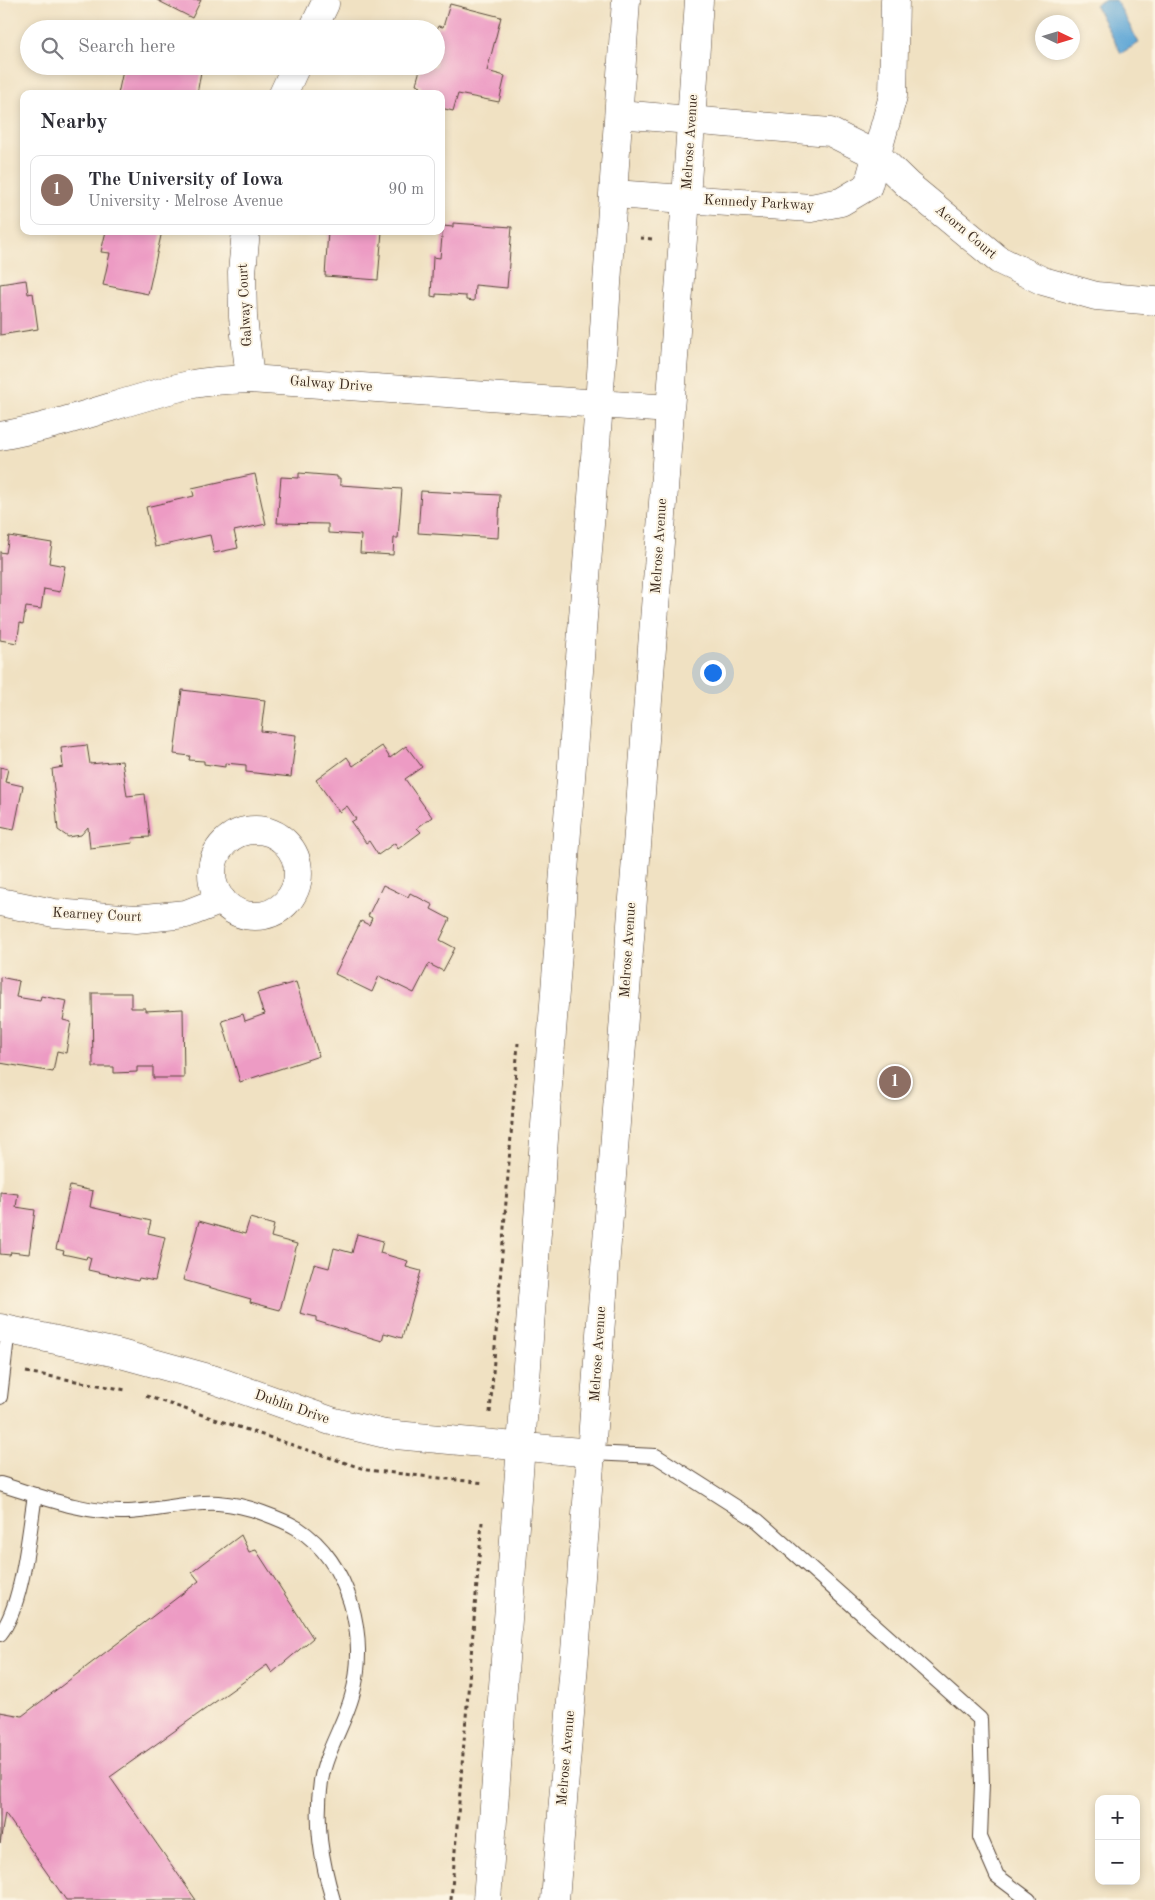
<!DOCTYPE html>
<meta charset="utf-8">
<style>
:root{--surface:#fff;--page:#f2f2f3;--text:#2b2b33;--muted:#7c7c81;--line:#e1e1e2;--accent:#b5179e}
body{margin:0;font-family:"Old Standard TT",serif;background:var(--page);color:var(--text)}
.controls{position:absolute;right:15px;bottom:15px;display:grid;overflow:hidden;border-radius:10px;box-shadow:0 2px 8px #0003}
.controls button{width:45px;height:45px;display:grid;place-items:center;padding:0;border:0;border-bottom:1px solid var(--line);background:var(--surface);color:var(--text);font:25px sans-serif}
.compass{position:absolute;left:1035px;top:15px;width:45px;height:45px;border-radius:50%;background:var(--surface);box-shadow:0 2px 8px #0003;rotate:94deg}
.you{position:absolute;left:712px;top:672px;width:18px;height:18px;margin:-12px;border:4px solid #fff;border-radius:50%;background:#1a73e8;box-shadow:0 0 0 8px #1a73e833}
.badge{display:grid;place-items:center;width:32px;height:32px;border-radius:50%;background:var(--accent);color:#fff;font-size:16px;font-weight:700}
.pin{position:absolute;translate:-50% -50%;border:2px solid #fff;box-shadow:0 1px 5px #0006}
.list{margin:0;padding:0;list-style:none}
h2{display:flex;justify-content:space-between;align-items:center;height:65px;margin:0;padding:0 20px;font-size:21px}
h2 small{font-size:16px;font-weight:400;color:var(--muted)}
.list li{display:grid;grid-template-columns:32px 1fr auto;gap:15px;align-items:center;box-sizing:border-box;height:70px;margin:0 10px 10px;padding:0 10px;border:1px solid var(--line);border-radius:10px}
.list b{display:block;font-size:19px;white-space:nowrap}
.list p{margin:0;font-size:16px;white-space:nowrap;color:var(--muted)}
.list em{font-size:16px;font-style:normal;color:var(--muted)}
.icon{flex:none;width:28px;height:28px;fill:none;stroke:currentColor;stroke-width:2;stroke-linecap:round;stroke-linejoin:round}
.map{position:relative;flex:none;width:1155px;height:1900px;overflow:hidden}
.search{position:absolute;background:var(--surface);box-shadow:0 2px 8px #0003;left:20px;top:20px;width:425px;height:55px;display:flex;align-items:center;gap:12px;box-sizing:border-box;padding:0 18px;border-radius:28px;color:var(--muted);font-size:19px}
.panel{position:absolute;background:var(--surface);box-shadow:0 2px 8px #0003;left:20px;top:90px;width:425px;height:145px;border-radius:10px}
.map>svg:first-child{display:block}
.water{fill:#60a7d6;stroke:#4e687a}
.building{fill:#ed9bc4}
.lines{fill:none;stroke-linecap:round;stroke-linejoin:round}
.service-casing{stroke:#564537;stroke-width:16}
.minor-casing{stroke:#564537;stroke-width:29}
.secondary-casing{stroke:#564537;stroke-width:29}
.path{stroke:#564537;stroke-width:3;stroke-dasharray:4 4;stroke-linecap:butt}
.service{stroke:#fff;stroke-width:14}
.minor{stroke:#fff;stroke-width:28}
.secondary{stroke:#fff;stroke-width:28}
.labels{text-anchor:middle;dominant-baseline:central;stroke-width:4;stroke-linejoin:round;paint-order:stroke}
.street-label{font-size:14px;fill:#3b2a1e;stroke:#fcf5e5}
</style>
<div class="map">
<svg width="1155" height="1900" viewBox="0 0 1155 1900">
<rect width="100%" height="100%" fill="#fcf5e5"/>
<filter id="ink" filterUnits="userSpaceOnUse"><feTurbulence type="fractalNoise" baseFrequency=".02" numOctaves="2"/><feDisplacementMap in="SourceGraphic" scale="10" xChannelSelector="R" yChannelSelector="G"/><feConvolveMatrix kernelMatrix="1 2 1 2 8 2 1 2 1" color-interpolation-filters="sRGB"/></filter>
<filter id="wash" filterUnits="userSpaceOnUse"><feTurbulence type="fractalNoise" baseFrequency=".0096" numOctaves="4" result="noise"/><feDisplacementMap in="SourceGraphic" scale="20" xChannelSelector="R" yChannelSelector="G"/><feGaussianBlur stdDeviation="1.12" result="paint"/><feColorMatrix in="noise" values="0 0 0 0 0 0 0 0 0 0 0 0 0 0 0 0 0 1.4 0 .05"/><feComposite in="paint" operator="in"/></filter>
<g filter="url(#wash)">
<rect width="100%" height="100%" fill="#f0e1c2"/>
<path class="water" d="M1104,0H1116L1139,43L1121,53L1095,5Z"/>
<g id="blocks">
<g class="building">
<path d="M157,0H201L192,18Z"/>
<path d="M450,4L501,17L487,71L505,76L499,102L458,94L453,111L441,108V94H419L421,86L416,84L421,66H436V33L438,26L443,27Z"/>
<path d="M124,66H202L197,94H118Z"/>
<path d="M453,223L512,227L507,288L475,285L474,301L466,300V296L436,294V297L431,296L433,257L440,258L443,226L453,227Z"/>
<path d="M106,231H162L148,294L103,285L110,253L101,252Z"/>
<path d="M328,231H382L378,280L325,276Z"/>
<path d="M26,280L28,294L33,293L38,329L0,335V284Z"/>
<path d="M299,473L337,476V478H340V485L402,489L398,538H394L393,555L360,553L361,535L328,533V524L277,523L281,477L299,478Z"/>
<path d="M255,474L266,524L234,531L238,548L214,553L210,535L155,547L146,507L194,496L192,488Z"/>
<path d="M421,491L500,495L498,538L418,533Z"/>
<path d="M9,536L52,543L49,563L65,566L60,592L44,589L41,609L26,607L23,624L20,623L17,643L0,640V552L6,553Z"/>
<path d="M182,690L265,700L261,731L296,735L291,777L246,772V765L225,763V767L204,764V761L189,760L190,756L174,754Z"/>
<path d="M87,745L90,764L122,761L127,796L145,794L150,837L132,838L133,843L90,848L88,827L81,835L68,837L58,830L52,769L63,767L61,748Z"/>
<path d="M382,746L390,758L406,746L422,767L405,779L432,817L417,828L421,832L398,849L395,843L378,855L369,841L366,843L351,822L356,819L347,806L339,812L316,780L347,757L353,766Z"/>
<path d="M0,767L8,769L5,782L23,786L14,830L0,827Z"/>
<path d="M383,885L408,897L410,893L433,905L431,909L450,919L440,940L455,948L443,971L429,964L414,993L379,976L372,992L335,974L361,921L369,925L372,918L368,916Z"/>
<path d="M0,977L19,981L16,997L40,1001L41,996L67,1001L63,1020L71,1022L66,1053L57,1051L53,1072L0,1063Z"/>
<path d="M296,982L319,1056L240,1082L222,1021L243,1014L245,1021L265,1014L264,1011L263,1012L257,993Z"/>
<path d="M92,993H131V1008H145V1011L183,1009L184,1078H153V1067H137V1072L114,1073V1067H93Z"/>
<path d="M70,1186L93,1191L90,1207L151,1221L148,1233L165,1237L155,1281L139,1278L138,1281L88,1270L91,1258L87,1256L86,1259L63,1254L64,1251L56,1249Z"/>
<path d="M0,1192L18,1194L16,1207L35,1210L29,1254L11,1252L10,1255L0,1254Z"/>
<path d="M250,1218L274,1225L271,1237L297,1244L280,1310L250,1302L251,1299L183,1280L199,1221L245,1234Z"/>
<path d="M357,1234L383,1241L380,1253L408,1261L406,1267L421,1271L402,1338L384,1333L382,1341L316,1321V1317L300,1313L314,1264L329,1268L334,1248L352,1253Z"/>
<path d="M241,1535L249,1552L256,1550L313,1638L272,1673L267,1665L110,1777L196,1900H66L5,1813L0,1844V1712L22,1716L199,1581L192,1572Z"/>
</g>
</g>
</g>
<g filter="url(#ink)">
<use href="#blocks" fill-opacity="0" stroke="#564537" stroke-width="1"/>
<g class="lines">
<g class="service-casing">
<g id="service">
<path d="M0,1397L8,1329"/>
<path d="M591,1453L656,1456L758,1521L980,1719L982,1783L980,1837L997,1876L1029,1900"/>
<path d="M0,1484C40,1496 82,1513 125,1512C155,1512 188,1501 218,1503C232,1504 250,1508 263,1513C274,1517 287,1522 297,1528C350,1562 369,1638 352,1696C344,1725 326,1751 321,1781C315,1823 321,1860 333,1900"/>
<path d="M0,1634C23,1606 29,1532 35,1495"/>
</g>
</g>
<g class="minor-casing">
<g id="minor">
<path d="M313,29L325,4"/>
<path d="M283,94L296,66"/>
<path d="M619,114L830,132L878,156L908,185L999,260L1043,281L1096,296L1155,301"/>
<path d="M614,194L811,208L841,202L868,186L893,96L895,0"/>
<path d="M246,231L242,272L243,317L250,379"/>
<path d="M0,436C64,425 125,400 189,385C209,380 230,380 250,379L669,409"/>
<circle cx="255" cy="873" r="43"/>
<path d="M0,902L54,913L136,919L186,914L222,900"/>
<path d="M0,1328L117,1353L212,1379L331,1421L385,1434L591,1453"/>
</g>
</g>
<g class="secondary-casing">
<g id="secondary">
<path d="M487,1900L599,404L626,0"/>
<path d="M555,1900L591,1453L686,199L699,0"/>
</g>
</g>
<g class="path">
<path d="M640,238L653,239"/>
<path d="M26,1372L126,1390"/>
<path d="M146,1396L367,1470L485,1483"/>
<path d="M490,1413L518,1043"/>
<path d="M451,1900L482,1522"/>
</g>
<use href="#service" class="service"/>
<use href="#minor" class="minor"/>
<use href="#secondary" class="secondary"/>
</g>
</g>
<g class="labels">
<g class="street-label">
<text transform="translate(690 142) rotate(-86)">Melrose Avenue</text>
<text transform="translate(759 203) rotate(3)">Kennedy Parkway</text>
<text transform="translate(966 232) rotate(40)">Acorn Court</text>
<text transform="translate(245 305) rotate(-93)">Galway Court</text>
<text transform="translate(331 384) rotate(4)">Galway Drive</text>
<text transform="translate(659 546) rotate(-86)">Melrose Avenue</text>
<text transform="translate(97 915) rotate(3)">Kearney Court</text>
<text transform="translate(628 950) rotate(-86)">Melrose Avenue</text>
<text transform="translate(598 1354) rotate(-86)">Melrose Avenue</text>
<text transform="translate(292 1407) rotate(19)">Dublin Drive</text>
<text transform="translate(566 1758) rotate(-85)">Melrose Avenue</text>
</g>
</g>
</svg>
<div class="controls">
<button>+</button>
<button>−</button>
</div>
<svg class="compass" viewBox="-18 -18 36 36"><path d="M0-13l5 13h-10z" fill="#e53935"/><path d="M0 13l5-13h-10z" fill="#7c7c81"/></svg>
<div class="you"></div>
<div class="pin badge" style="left:895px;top:1082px;background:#8d6e63">1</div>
<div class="search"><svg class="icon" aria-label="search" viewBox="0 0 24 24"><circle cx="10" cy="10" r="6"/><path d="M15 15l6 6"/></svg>Search here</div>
<section class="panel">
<h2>Nearby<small></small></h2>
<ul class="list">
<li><span class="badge" style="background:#8d6e63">1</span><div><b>The University of Iowa</b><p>University · Melrose Avenue</p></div><em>90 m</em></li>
</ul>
</section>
</div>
